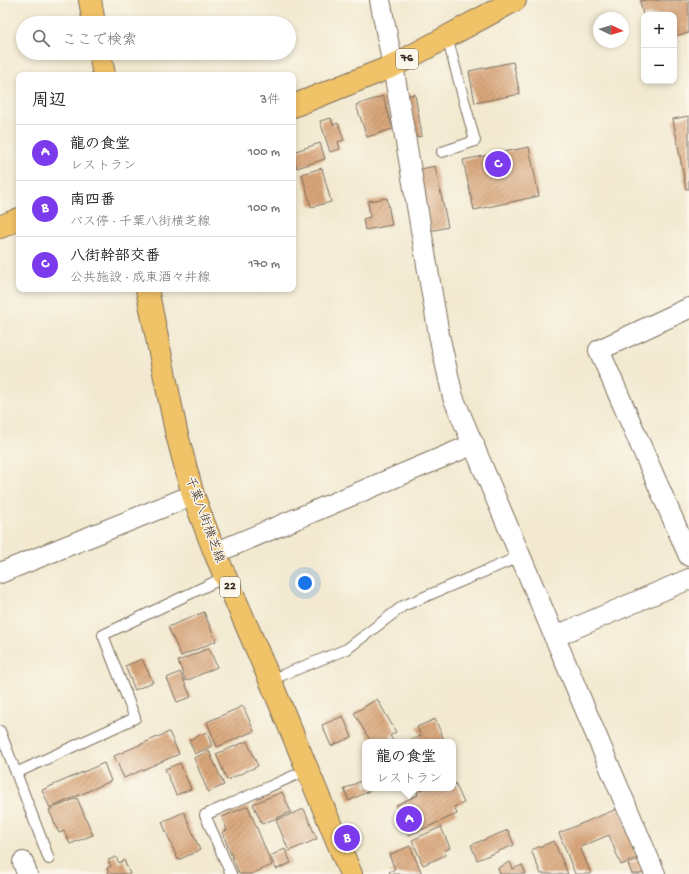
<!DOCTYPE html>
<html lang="ja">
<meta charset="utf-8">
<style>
:root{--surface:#fff;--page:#f6f6f6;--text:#202124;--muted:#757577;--line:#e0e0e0;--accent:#7c3aed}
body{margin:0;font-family:"Gochi Hand","Klee One",sans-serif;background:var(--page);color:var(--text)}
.controls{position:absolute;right:12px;top:12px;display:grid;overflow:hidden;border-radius:8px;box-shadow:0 2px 6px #0003}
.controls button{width:36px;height:36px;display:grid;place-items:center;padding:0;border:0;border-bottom:1px solid var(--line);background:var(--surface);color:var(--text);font:20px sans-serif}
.compass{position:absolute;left:593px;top:12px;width:36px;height:36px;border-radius:50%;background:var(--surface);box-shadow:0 2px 6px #0003;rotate:94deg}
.you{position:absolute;left:305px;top:583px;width:14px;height:14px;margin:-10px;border:3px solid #fff;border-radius:50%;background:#1a73e8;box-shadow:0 0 0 6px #1a73e833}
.badge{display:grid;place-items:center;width:26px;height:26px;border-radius:50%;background:var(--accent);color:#fff;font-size:13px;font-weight:700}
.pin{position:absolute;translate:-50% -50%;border:2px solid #fff;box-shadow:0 1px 4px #0006}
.popup{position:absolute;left:362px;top:739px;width:94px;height:52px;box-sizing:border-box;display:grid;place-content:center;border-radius:8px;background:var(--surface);filter:drop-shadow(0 1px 3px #0005);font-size:13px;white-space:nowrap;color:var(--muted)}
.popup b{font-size:15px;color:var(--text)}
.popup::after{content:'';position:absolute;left:50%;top:100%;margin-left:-8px;border:8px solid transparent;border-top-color:var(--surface)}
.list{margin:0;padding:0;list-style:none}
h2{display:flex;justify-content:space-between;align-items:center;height:52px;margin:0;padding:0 16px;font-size:17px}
h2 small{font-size:13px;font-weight:400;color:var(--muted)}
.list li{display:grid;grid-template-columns:26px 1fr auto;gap:12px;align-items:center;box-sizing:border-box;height:56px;padding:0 16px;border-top:1px solid var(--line)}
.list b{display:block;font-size:15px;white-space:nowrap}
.list p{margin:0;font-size:13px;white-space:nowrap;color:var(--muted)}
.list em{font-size:13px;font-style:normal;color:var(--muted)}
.icon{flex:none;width:22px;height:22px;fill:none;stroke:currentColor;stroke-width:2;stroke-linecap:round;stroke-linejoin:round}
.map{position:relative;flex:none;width:689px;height:874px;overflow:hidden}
.search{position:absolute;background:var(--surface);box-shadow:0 2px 6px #0003;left:16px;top:16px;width:280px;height:44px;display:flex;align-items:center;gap:10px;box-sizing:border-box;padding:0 14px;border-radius:22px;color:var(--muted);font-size:15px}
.panel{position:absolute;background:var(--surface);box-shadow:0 2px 6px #0003;left:16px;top:72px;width:280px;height:220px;border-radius:8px}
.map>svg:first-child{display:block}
.building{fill:url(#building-hatch)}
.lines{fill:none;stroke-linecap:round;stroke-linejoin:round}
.service-casing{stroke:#7b6d5c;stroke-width:12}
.minor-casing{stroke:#7b6d5c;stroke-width:22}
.primary-casing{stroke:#7b6d5c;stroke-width:24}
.service{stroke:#fff;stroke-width:10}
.minor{stroke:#fff;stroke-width:20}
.primary{stroke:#f0c369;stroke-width:22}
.labels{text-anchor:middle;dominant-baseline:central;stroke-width:3;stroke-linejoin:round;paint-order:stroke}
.shield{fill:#fbf7ec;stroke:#75685c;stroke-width:1}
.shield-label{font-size:12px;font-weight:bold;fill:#3b2a1e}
.street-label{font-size:13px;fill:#3b2a1e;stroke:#fbf7ec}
</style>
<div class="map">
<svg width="689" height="874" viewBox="0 0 689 874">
<defs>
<pattern id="building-hatch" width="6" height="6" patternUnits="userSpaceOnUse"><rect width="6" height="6" fill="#d9a67a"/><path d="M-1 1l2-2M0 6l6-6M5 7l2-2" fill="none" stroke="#b18763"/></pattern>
</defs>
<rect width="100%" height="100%" fill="#fbf7ec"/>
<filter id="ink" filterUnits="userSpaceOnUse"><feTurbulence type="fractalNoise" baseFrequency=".025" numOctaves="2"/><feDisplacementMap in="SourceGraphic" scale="8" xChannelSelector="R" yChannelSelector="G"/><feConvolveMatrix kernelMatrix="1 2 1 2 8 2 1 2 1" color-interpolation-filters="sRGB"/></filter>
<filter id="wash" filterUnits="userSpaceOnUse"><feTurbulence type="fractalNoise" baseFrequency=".012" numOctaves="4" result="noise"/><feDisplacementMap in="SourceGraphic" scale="16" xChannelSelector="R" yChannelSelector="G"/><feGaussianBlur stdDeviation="0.9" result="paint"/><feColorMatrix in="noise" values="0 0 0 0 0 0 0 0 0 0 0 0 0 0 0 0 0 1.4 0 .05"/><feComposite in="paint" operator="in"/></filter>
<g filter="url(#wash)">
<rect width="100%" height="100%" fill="#f2e9d0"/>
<g id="blocks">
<g class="building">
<path d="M646,0H689V33L674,36V15H643L640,1Z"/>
<path d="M513,62L520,94L475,103L469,71Z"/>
<path d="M415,94L422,136L410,138L402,97Z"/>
<path d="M383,96L393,129L367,137L356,105Z"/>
<path d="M689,116V189H686L673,119Z"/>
<path d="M331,118L333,125L338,123L344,140L338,142L340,149L330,152L320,121Z"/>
<path d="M320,143L325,159L297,168L293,156V152Z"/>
<path d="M529,147L539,196L474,210L463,160Z"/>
<path d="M435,166L448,227L430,231L417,170Z"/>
<path d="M322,168L331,202L311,207L302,174Z"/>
<path d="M387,198L392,225L365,230L363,219L370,217L368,201Z"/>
<path d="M204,612L216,641L181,656L168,627Z"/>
<path d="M209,648L217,667L186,681L178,661Z"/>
<path d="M142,659L153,682L135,690L125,666Z"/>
<path d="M180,672L191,697L177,702L167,678Z"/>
<path d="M377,699L396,732L390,736L394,742H371L354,713Z"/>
<path d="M243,706L254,731L217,747L207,722Z"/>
<path d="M343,716L352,737L331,746L322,725Z"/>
<path d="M435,719L445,742H413L412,739L421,736L417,727Z"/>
<path d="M169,732L179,754L124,778L114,756Z"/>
<path d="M207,732L212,746L195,754L189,740Z"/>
<path d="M247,741L258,766L227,780L216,754Z"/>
<path d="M209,751L224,785L208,792L194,758Z"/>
<path d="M104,763L111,781L50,808L42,790Z"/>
<path d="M180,763L191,789L176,795L165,769Z"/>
<path d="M365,779V788H373V789L349,801L344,789Z"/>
<path d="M455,783L464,803L454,807L457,814L409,835L396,805L418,795L417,792L425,788H453V784Z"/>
<path d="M282,792L291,812L262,824L253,804Z"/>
<path d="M77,798L93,835L70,844L64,831L59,833L49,810Z"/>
<path d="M248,806L272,865L251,874H239L222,832L227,830L222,817Z"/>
<path d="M619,808L639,857L621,865L609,835L580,847L591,874H575L559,833Z"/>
<path d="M304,809L317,839L289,851L276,820Z"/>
<path d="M184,812L200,850L178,860L162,822Z"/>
<path d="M441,827L450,848L444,851L446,855L423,865L412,840Z"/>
<path d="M508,830L514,845L477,860L471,845Z"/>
<path d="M554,841L568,874H541L531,850Z"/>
<path d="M410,846L422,874H390L389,872L395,869L389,855Z"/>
<path d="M285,849L291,863L276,869L270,856Z"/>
<path d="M116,857L119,863L124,860L130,874H109L107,868L111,866L108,860Z"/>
<path d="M641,859L646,871L640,874H632L628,864Z"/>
<path d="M510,862L513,869L522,865L526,874H500L498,868Z"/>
</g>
</g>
</g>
<g filter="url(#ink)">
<use href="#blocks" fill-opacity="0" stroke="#7b6d5c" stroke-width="1"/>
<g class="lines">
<g class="service-casing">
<g id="service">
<path d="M442,152L475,141L447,37"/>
<path d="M270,680L347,649L403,606L521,556"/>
<path d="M0,731L49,859"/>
<path d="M16,773L135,718L103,635L225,577"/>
<path d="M231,874L205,815L307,770"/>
</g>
</g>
<g class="minor-casing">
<g id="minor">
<path d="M380,0L393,66L439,335L453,397L655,874"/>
<path d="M689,308L599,350L689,556"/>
<path d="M215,553L474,444"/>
<path d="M0,573L193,495"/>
<path d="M554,637L689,579"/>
<path d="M23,862L27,874"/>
</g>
</g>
<g class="primary-casing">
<g id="primary">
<path d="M90,0L94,23"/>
<path d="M100,53L104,75"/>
<path d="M293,106L393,66L515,0"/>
<path d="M0,227L19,219"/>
<path d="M147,289L176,431L193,495L215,553L270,680L351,874"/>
</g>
</g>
<use href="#service" class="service"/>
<use href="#minor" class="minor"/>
<use href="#primary" class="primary"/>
</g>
</g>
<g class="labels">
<g class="shield">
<rect x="396" y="49" width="22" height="20" rx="3"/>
<rect x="220" y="577" width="20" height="20" rx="3"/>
</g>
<g class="shield-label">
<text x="407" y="59">76</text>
<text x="230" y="587">22</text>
</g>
<g class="street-label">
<text transform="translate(204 520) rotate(70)">千葉八街横芝線</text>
</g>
</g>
</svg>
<div class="controls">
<button>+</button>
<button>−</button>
</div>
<svg class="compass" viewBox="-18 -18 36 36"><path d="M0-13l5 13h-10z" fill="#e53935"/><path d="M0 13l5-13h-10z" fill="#757577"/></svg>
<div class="you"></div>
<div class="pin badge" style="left:409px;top:819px">A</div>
<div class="popup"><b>龍の食堂</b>レストラン</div>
<div class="pin badge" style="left:347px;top:838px">B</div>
<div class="pin badge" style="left:498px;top:164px">C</div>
<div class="search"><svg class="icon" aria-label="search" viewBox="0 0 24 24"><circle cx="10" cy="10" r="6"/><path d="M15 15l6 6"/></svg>ここで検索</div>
<section class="panel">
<h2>周辺<small>3件</small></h2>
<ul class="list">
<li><span class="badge">A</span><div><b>龍の食堂</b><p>レストラン</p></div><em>100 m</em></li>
<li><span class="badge">B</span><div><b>南四番</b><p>バス停 · 千葉八街横芝線</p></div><em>100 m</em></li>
<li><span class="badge">C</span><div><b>八街幹部交番</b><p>公共施設 · 成東酒々井線</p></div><em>170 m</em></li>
</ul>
</section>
</div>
